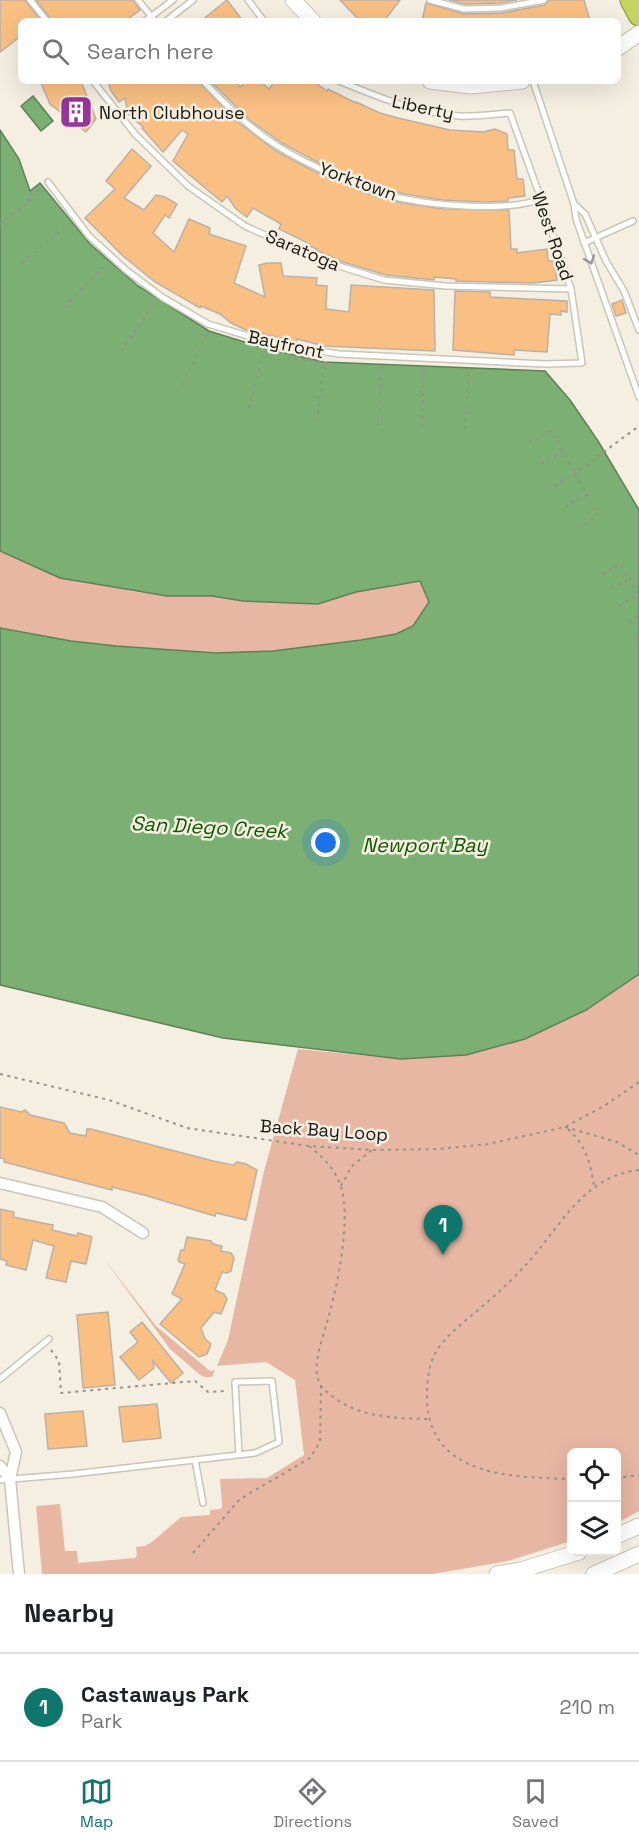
<!DOCTYPE html>
<style>
:root{--surface:#fff;--page:#f6f6f6;--text:#202124;--muted:#757577;--line:#e0e0e0;--accent:#0f766e}
body{margin:0;font-family:"Space Grotesk",sans-serif;background:var(--page);color:var(--text)}
.controls{position:absolute;right:18px;bottom:18px;display:grid;overflow:hidden;border-radius:9px;box-shadow:0 6px 24px #0002}
.controls button{width:54px;height:54px;display:grid;place-items:center;padding:0;border:0;border-bottom:2px solid var(--line);background:var(--surface);color:var(--text);font:30px sans-serif}
.you{position:absolute;left:326px;top:843px;width:21px;height:21px;margin:-15px;border:4px solid #fff;border-radius:50%;background:#1a73e8;box-shadow:0 0 0 9px #1a73e833}
.badge{display:grid;place-items:center;width:39px;height:39px;border-radius:50%;background:var(--accent);color:#fff;font-size:20px;font-weight:700}
.pin{position:absolute;translate:-50% -50px;filter:drop-shadow(0 2px 3px #0008)}
.pin::after{content:'';position:absolute;top:32px;width:21px;height:18px;background:inherit;clip-path:polygon(0 0,100% 0,50% 100%)}
.list{margin:0;padding:0;list-style:none}
h2{display:flex;justify-content:space-between;align-items:center;height:78px;margin:0;padding:0 24px;font-size:26px}
h2 small{font-size:20px;font-weight:400;color:var(--muted)}
.list li{display:grid;grid-template-columns:39px 1fr auto;gap:18px;align-items:center;box-sizing:border-box;height:108px;padding:0 24px;border-top:2px solid var(--line)}
.list b{display:block;font-size:22px;white-space:nowrap}
.list p{margin:0;font-size:20px;white-space:nowrap;color:var(--muted)}
.list em{font-size:20px;font-style:normal;color:var(--muted)}
.icon{flex:none;width:33px;height:33px;fill:none;stroke:currentColor;stroke-width:2;stroke-linecap:round;stroke-linejoin:round}
.map{position:relative;flex:none;width:639px;height:1574px;overflow:hidden}
.search{position:absolute;background:var(--surface);box-shadow:0 6px 24px #0002;left:18px;right:18px;top:18px;height:66px;display:flex;align-items:center;gap:15px;box-sizing:border-box;padding:0 21px;border-radius:9px;color:var(--muted);font-size:22px}
.sheet{height:186px;background:var(--surface)}
nav{display:flex;justify-content:space-around;align-items:center;box-sizing:border-box;height:84px;border-top:2px solid var(--line);background:var(--surface);font-size:16px;color:var(--muted)}
nav a{display:grid;justify-items:center;gap:3px}
nav .on{color:var(--accent)}
.map>svg:first-child{display:block}
.green{fill:#e8b7a4}
.water{fill:#7baf73;stroke:#5e8156;stroke-width:1.5}
.building{fill:#fac083;stroke:#bbb0a6;stroke-width:1.5}
.lines{fill:none;stroke-linecap:round;stroke-linejoin:round}
.lane-casing{stroke:#c9c5b7;stroke-width:8}
.street-casing{stroke:#c9c5b7;stroke-width:13}
.secondary-casing{stroke:#c9c5b7;stroke-width:17}
.highway-casing{stroke:#889245;stroke-width:23}
.path{stroke:#969288;stroke-width:2;stroke-dasharray:3 4.5;stroke-linecap:butt}
.lane{stroke:#fff;stroke-width:5}
.street{stroke:#fff;stroke-width:10}
.secondary{stroke:#fff;stroke-width:15}
.highway{stroke:#c4d461;stroke-width:21}
.oneway{stroke:#989794}
.labels{text-anchor:middle;dominant-baseline:central;stroke-width:5;stroke-linejoin:round;paint-order:stroke}
.street-label{font-size:18px;fill:#191712;stroke:#f4efe1}
.poi-label{font-size:18px;fill:#191712;stroke:#f4efe1;text-anchor:start}
.water-label{font-size:20px;font-style:italic;fill:#0e5700;stroke:#f4efe1}
</style>
<div class="map">
<svg width="639" height="1574" viewBox="0 0 639 1574">
<rect width="100%" height="100%" fill="#f4efe1"/>
<g class="green">
<path d="M0,551L13,557L130,591L167,596H212L243,601L318,604L356,592L421,581L429,602L413,626L397,634L361,640L273,651L216,653L116,646L71,641L0,628Z"/>
<path d="M639,974V1511L617,1523L616,1452H572L571,1541L508,1561L433,1574H42L36,1506L60,1504L65,1551H77L78,1563L135,1558L137,1555L136,1547L145,1546L152,1542L181,1517L210,1515V1510L221,1509L222,1506L220,1479L267,1478L304,1455L295,1380L266,1362L217,1366L228,1340L264,1171L298,1049L400,1059L466,1055L525,1039L586,1010Z"/>
<path d="M105,1260L156,1326L210,1371L215,1370L212,1377H204L199,1374L170,1349Z"/>
</g>
<g class="water">
<path d="M33,96L53,121L41,131L21,106Z"/>
<path d="M0,130L19,159L30,191L40,183L90,244L138,286L209,331L264,348L324,362L545,371L570,400L598,441L639,510V974L586,1010L525,1039L466,1055L401,1059L223,1038L0,985V628L71,641L116,646L216,653L273,651L361,640L396,634L413,626L429,602L420,581L356,592L318,604L243,601L212,596H167L60,578L0,551Z"/>
</g>
<g class="building">
<path d="M0,0H25L41,21H21V36L0,52Z"/>
<path d="M36,0H133L140,10L125,21H52Z"/>
<path d="M227,0L243,21H201Z"/>
<path d="M340,0H400L384,21H360Z"/>
<path d="M449,0H517L500,3L465,4Z"/>
<path d="M549,0H584L590,21H422L426,3L464,14L502,13L545,5Z"/>
<path d="M40,81H81L96,119L86,132L50,104Z"/>
<path d="M108,81H198L235,120L276,151L315,172L373,196L402,203L443,209L509,210L511,249H517V253L547,249L548,261H554L557,280L533,283L456,281V279L434,277V280L386,275L343,262L316,250L317,249L309,246L310,244L279,229L281,224L253,208L247,217L236,209L227,196L222,202L210,192L173,161L188,134L182,130L163,152L142,128L143,127L128,114L125,98L119,102L111,91Z"/>
<path d="M210,81H235L240,87L246,81H260L269,89L275,81H313L327,91L328,89L356,103V102L380,113L398,118L450,130L483,132L495,129L507,134L508,150H514L517,179H523L525,196L508,198V201L486,202L443,200L404,194L363,182L319,163L282,143L251,121Z"/>
<path d="M132,149L151,166L124,198L144,210L156,195L165,197L177,204L169,218L165,215L153,233L174,252L189,219L210,228L209,234L246,246L234,283L265,297L259,265L267,263H281L283,276L317,278L316,285L327,286L326,309L349,312L351,285L434,290L435,351L324,346L297,339L296,342L276,337L246,330L231,323L220,314L201,306L200,308L155,282L123,256L85,218L115,189L106,181Z"/>
<path d="M455,291L490,292V297L567,301V312L561,311V315L550,314L547,352L514,350V355L453,350Z"/>
<path d="M622,300L626,313L616,316L612,304Z"/>
<path d="M0,1107L21,1112L25,1110L30,1115L64,1123L70,1133L86,1136L87,1129H91L213,1161L233,1165L237,1162L246,1164L257,1170L246,1220L216,1213L215,1216L208,1214L144,1195L112,1187V1190L4,1162L5,1159L0,1158Z"/>
<path d="M0,1209L14,1212L13,1217L53,1225L52,1230L77,1236L78,1233L92,1237L86,1264L71,1261L66,1282L46,1278L54,1246L33,1240L26,1270L6,1265L7,1261L0,1259Z"/>
<path d="M187,1237L211,1241L213,1244L222,1246L221,1251L231,1253L234,1258L231,1271L227,1273L222,1272L215,1290L224,1294L227,1299L221,1314L214,1312L201,1328L205,1339L211,1344L207,1354L199,1357L160,1324L182,1299L172,1294L185,1264L179,1262L178,1260L181,1250H184Z"/>
<path d="M108,1312L115,1385L83,1388L77,1315Z"/>
<path d="M142,1322L183,1373L171,1383L153,1361L154,1368L139,1380L120,1357L138,1342L130,1332Z"/>
<path d="M157,1404L161,1438L123,1442L119,1407Z"/>
<path d="M83,1411L87,1446L48,1449L45,1414Z"/>
</g>
<g class="lines">
<g class="lane-casing">
<g id="lane">
<path d="M30,0L47,21"/>
<path d="M138,0L155,21"/>
<path d="M248,0L264,21"/>
<path d="M430,0L464,9L501,8L544,0"/>
<path d="M145,21L173,0"/>
<path d="M166,21L193,0"/>
<path d="M93,81L135,134L188,186L245,226L323,261L384,280L446,286L571,289"/>
<path d="M203,81C226,105 250,129 279,147C306,164 356,186 387,195C425,205 505,213 541,199"/>
<path d="M533,81L574,204L576,219L639,397"/>
<path d="M48,182L89,236L126,270L162,297L208,324L271,343L339,354L545,364L582,363L571,289L541,199L510,113C493,114 475,117 459,116C416,113 378,97 339,81"/>
<path d="M574,204L585,214L606,261L624,291L639,330"/>
<path d="M584,243L633,221"/>
<path d="M0,1379L49,1339"/>
<path d="M195,1460L203,1503"/>
<path d="M0,1480L73,1474L255,1453L279,1442L272,1381L235,1382L239,1455"/>
</g>
</g>
<g class="street-casing">
<g id="street">
<path d="M0,1183L102,1207L143,1233"/>
<path d="M0,1413L16,1452L10,1479L19,1574"/>
<path d="M0,1466L10,1479"/>
</g>
</g>
<g class="secondary-casing">
<g id="secondary">
<path d="M293,0L313,21"/>
<path d="M618,48L639,33"/>
<path d="M430,81L471,86L522,81"/>
<path d="M616,1536L639,1526"/>
<path d="M497,1574L521,1570L579,1552"/>
<path d="M594,1574L639,1554"/>
</g>
</g>
<g class="highway-casing">
<path id="highway" d="M631,0L639,15"/>
</g>
<g class="path">
<path d="M29,201L27,198L41,188"/>
<path d="M0,224L43,191"/>
<path d="M22,262L69,225"/>
<path d="M65,307L106,264"/>
<path d="M121,351L154,304"/>
<path d="M287,357L332,364"/>
<path d="M183,385L207,334"/>
<path d="M249,408L264,351"/>
<path d="M317,421L324,363"/>
<path d="M378,425L382,366"/>
<path d="M422,426L424,368"/>
<path d="M465,429L469,370"/>
<path d="M529,443L551,431L598,515L579,527"/>
<path d="M541,464L563,452"/>
<path d="M554,486L575,473L639,426"/>
<path d="M565,507L587,494"/>
<path d="M602,574L621,564L639,596"/>
<path d="M611,588L630,579"/>
<path d="M619,606L638,595"/>
<path d="M629,622L639,616"/>
<path d="M636,640L639,638"/>
<path d="M0,1074L109,1100L187,1128L309,1146L373,1150L438,1149L488,1144L565,1127L604,1106L639,1082"/>
<path d="M565,1127L617,1142L639,1155"/>
<path d="M568,1129C586,1146 590,1161 594,1186"/>
<path d="M309,1146C322,1156 334,1168 340,1184C353,1219 336,1293 325,1329C321,1345 310,1371 322,1387C324,1390 329,1393 332,1396C360,1418 395,1418 428,1419"/>
<path d="M341,1186L352,1166L372,1150"/>
<path d="M51,1350L59,1361L61,1393L195,1381L208,1392L226,1391"/>
<path d="M616,1478L639,1475"/>
<path d="M572,1479C514,1477 430,1478 427,1400C427,1382 428,1362 439,1347C448,1335 460,1325 471,1316C489,1301 506,1286 522,1269C558,1232 581,1176 639,1170"/>
<path d="M193,1553L240,1499L310,1458L320,1442L321,1386"/>
</g>
<use href="#lane" class="lane"/>
<use href="#street" class="street"/>
<use href="#secondary" class="secondary"/>
<use href="#highway" class="highway"/>
</g>
<defs><path id="oneway-chevron" d="M-2-3.5L2.5 0L-2 3.5" fill="none" stroke-width="1.6" stroke-linecap="round" stroke-linejoin="round" transform="scale(1.5)"/></defs>
<use class="oneway" href="#oneway-chevron" transform="translate(590 260) rotate(70)"/>
<defs>
<g id="building-square" transform="scale(1.725)"><rect x="-9" y="-9" width="18" height="18" rx="4" fill="#993499" stroke="#f4efe1"/><path d="M-4-6H4V6H1V3H-1V6H-4ZM-2.5-4.3h1.7v1.8h-1.7ZM.8-4.3h1.7v1.8H.8ZM-2.5-1h1.7V.8h-1.7ZM.8-1h1.7V.8H.8Z" fill="#fff"/></g>
</defs>
<g fill-rule="evenodd">
<use href="#building-square" x="76" y="112"/>
</g>
<g class="labels">
<g class="street-label">
<text transform="translate(423 107) rotate(12)">Liberty</text>
<text transform="translate(358 181) rotate(20)">Yorktown</text>
<text transform="translate(553 236) rotate(71)">West Road</text>
<text transform="translate(303 250) rotate(23)">Saratoga</text>
<text transform="translate(286 344) rotate(12)">Bayfront</text>
<text transform="translate(324 1130) rotate(4)">Back Bay Loop</text>
</g>
<g class="poi-label">
<text x="99" y="112">North Clubhouse</text>
</g>
<g class="water-label">
<text transform="translate(209 827) rotate(3)">San Diego Creek</text>
<text x="425" y="845">Newport Bay</text>
</g>
</g>
</svg>
<div class="controls">
<button><svg class="icon" aria-label="locate" viewBox="0 0 24 24"><circle cx="12" cy="12" r="6"/><path d="M12 2v4M12 18v4M2 12h4M18 12h4"/></svg></button>
<button><svg class="icon" aria-label="layers" viewBox="0 0 24 24"><path d="M12 4l9 5-9 5-9-5zM3 14l9 5 9-5"/></svg></button>
</div>
<div class="you"></div>
<div class="pin badge" style="left:443px;top:1255px">1</div>
<div class="search"><svg class="icon" aria-label="search" viewBox="0 0 24 24"><circle cx="10" cy="10" r="6"/><path d="M15 15l6 6"/></svg>Search here</div>
</div>
<section class="sheet">
<h2>Nearby<small></small></h2>
<ul class="list">
<li><span class="badge">1</span><div><b>Castaways Park</b><p>Park</p></div><em>210 m</em></li>
</ul>
</section>
<nav>
<a class="on"><svg class="icon" aria-label="map" viewBox="0 0 24 24"><path d="M3 6l6-2 6 2 6-2v14l-6 2-6-2-6 2zM9 4v14M15 6v14"/></svg>Map</a>
<a><svg class="icon" aria-label="directions" viewBox="0 0 24 24"><path d="M12 3l9 9-9 9-9-9zM9 14v-3h6M13 9l2 2-2 2"/></svg>Directions</a>
<a><svg class="icon" aria-label="saved" viewBox="0 0 24 24"><path d="M7 4h10v16l-5-4-5 4z"/></svg>Saved</a>
</nav>
